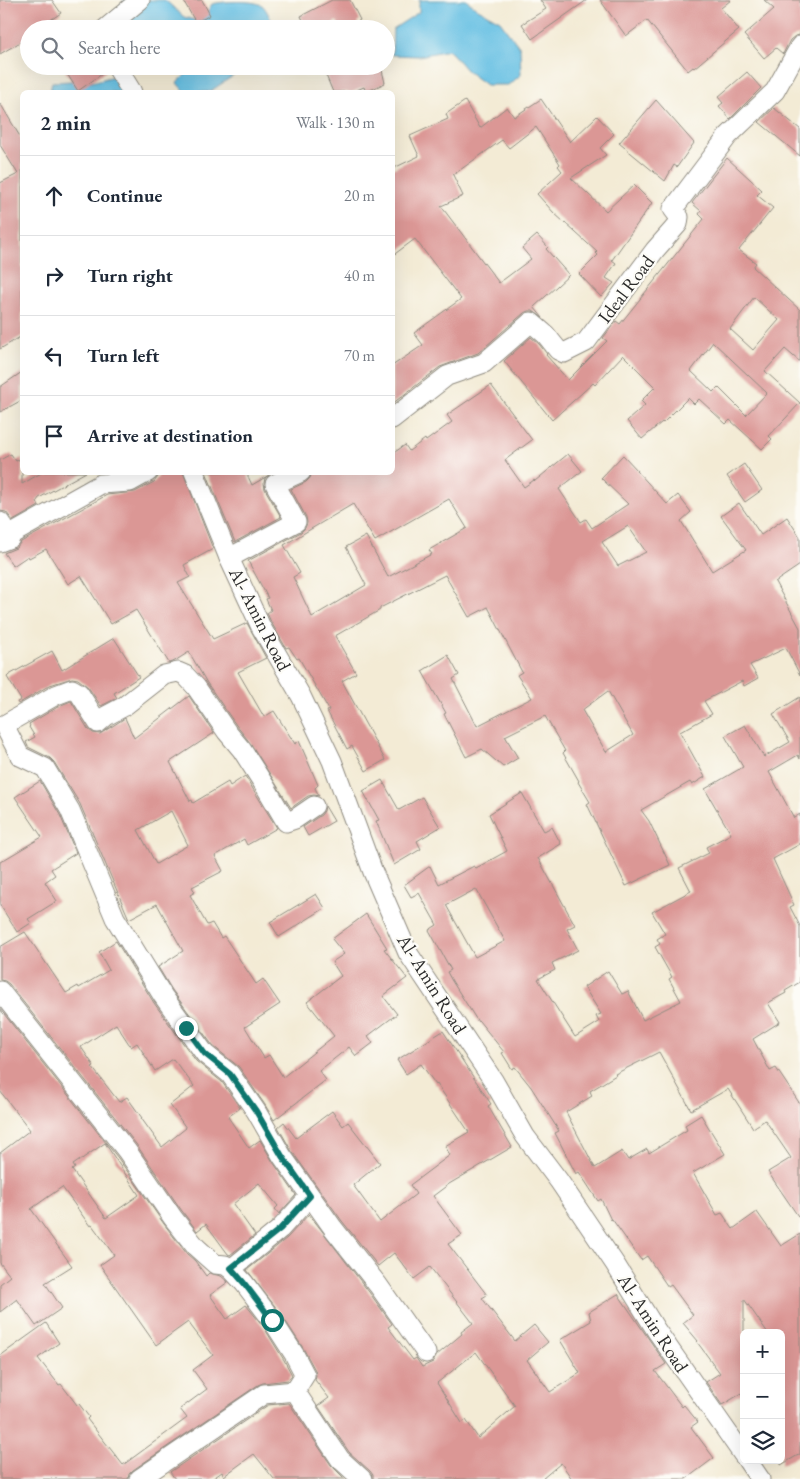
<!DOCTYPE html>
<meta charset="utf-8">
<style>
:root{--surface:#fff;--page:#f2f2f3;--text:#1f2937;--muted:#747a83;--line:#e0e1e3}
body{margin:0;font-family:"EB Garamond",serif;background:var(--page);color:var(--text)}
.controls{position:absolute;right:15px;bottom:15px;display:grid;overflow:hidden;border-radius:8px;box-shadow:0 5px 20px #0002}
.controls button{width:45px;height:45px;display:grid;place-items:center;padding:0;border:0;border-bottom:1px solid var(--line);background:var(--surface);color:var(--text);font:25px sans-serif}
.stop{position:absolute;width:15px;height:15px;margin:-11px;border:4px solid #0f766e;border-radius:50%;background:#fff}
.stop.end{background:#0f766e;border-color:#fff;box-shadow:0 1px 5px #0008}
.list{margin:0;padding:0;list-style:none}
h2{display:flex;justify-content:space-between;align-items:center;height:65px;margin:0;padding:0 20px;font-size:21px}
h2 small{font-size:16px;font-weight:400;color:var(--muted)}
.list li{display:grid;grid-template-columns:32px 1fr auto;gap:15px;align-items:center;box-sizing:border-box;height:80px;padding:0 20px;border-top:1px solid var(--line)}
.list b{display:block;font-size:19px;white-space:nowrap}
.list em{font-size:16px;font-style:normal;color:var(--muted)}
.icon{flex:none;width:28px;height:28px;fill:none;stroke:currentColor;stroke-width:2;stroke-linecap:round;stroke-linejoin:round}
.map{position:relative;flex:none;width:800px;height:1479px;overflow:hidden}
.search{position:absolute;background:var(--surface);box-shadow:0 5px 20px #0002;left:20px;top:20px;width:375px;height:55px;display:flex;align-items:center;gap:12px;box-sizing:border-box;padding:0 18px;border-radius:28px;color:var(--muted);font-size:19px}
.panel{position:absolute;background:var(--surface);box-shadow:0 5px 20px #0002;left:20px;top:90px;width:375px;height:385px;border-radius:8px}
.map>svg:first-child{display:block}
.water{fill:#66c0e3;stroke:#487687}
.building{fill:#db9795;fill-rule:evenodd}
.lines{fill:none;stroke-linecap:round;stroke-linejoin:round}
.street-casing{stroke:#8f8b80;stroke-width:21}
.street{stroke:#fff;stroke-width:19}
.route{stroke:#0f766e;stroke-width:6}
.labels{text-anchor:middle;dominant-baseline:central;stroke-width:4.5;stroke-linejoin:round;paint-order:stroke}
.street-label{font-size:19px;fill:#2b2b2b;stroke:#fdfcf7}
</style>
<div class="map">
<svg width="800" height="1479" viewBox="0 0 800 1479">
<rect width="100%" height="100%" fill="#fdfcf7"/>
<filter id="ink" filterUnits="userSpaceOnUse"><feTurbulence type="fractalNoise" baseFrequency=".02" numOctaves="2"/><feDisplacementMap in="SourceGraphic" scale="10" xChannelSelector="R" yChannelSelector="G"/><feConvolveMatrix kernelMatrix="1 2 1 2 8 2 1 2 1" color-interpolation-filters="sRGB"/></filter>
<filter id="wash" filterUnits="userSpaceOnUse"><feTurbulence type="fractalNoise" baseFrequency=".0096" numOctaves="4" result="noise"/><feDisplacementMap in="SourceGraphic" scale="20" xChannelSelector="R" yChannelSelector="G"/><feGaussianBlur stdDeviation="1.12" result="paint"/><feColorMatrix in="noise" values="0 0 0 0 0 0 0 0 0 0 0 0 0 0 0 0 0 1.4 0 .05"/><feComposite in="paint" operator="in"/></filter>
<g filter="url(#wash)">
<rect width="100%" height="100%" fill="#f3ebd5"/>
<g class="water">
<path d="M125,0H165L184,17L201,22L212,4C224,1 252,0 262,5C267,9 272,23 276,29H112L104,21Z"/>
<path d="M419,0H466L478,9L500,21L520,48L521,75L508,85H486L467,71L449,50L419,56L392,55L393,29L419,12Z"/>
<path d="M190,66H248L209,92H189L184,91L177,83L191,69Z"/>
<path d="M118,75L136,92H50L52,82L72,81L88,83Z"/>
</g>
<g id="blocks">
<g class="building">
<path d="M0,0H52L61,13L37,29H29V37L0,54Z"/>
<path d="M183,0H202L210,15L196,23Z"/>
<path d="M332,0H350L360,20L357,22L358,24L347,29H341L337,21L323,29H307L301,16Z"/>
<path d="M540,0H587L532,39L522,24L546,9Z"/>
<path d="M600,0H731L721,8L739,30L694,68L693,67L688,71L647,20L626,36Z"/>
<path d="M764,0H800V35L795,36L790,40L783,54L776,48L764,58L744,35L774,9Z"/>
<path d="M62,66H105L106,71L78,91Z"/>
<path d="M322,66H381L385,83L366,92L364,87L352,92H333Z"/>
<path d="M747,72L761,88L730,119L719,106L723,103L718,97Z"/>
<path d="M541,99L570,142L597,116L614,134L600,148L606,155L571,178L606,211L634,185L652,203L612,260L616,263L606,278L614,283L601,297L579,274L598,255L596,253L597,252L554,213L537,194L562,171L558,166L560,164L536,127L509,148L502,140L453,175L463,196L441,206L499,283L531,259L522,248L537,235L548,247L546,249L569,275L534,307L543,318L533,311H528L524,313L478,353L440,367L392,404V366L423,345L414,333L461,299L415,239L392,256V169L419,156L410,136L448,119L446,114L465,101L480,128L507,107L514,117Z"/>
<path d="M656,100L694,143L677,167L674,165L665,181L619,143Z"/>
<path d="M0,103L22,140V336L0,349V183L18,174L0,145Z"/>
<path d="M774,108L800,129V156L759,122Z"/>
<path d="M727,158L762,190L757,195L773,208L739,250L756,263L753,267L800,310V362L785,349L765,371L800,403L769,436L772,439L762,449L730,420L726,424L699,399L694,404L688,398L663,423L662,422L642,439L627,421L645,405L641,401L655,387L623,355L595,385L593,383L552,420L504,361L531,337L539,344L547,354L546,355L568,380L607,341L603,338L613,325L616,321L620,324L704,219L699,214L701,211L692,203ZM754,297L779,320L753,350L730,329ZM713,342L767,393L746,415L718,387L713,392L691,371Z"/>
<path d="M22,372V400L0,412V387Z"/>
<path d="M491,385L532,440L505,460L524,487L534,480L535,481L568,454L582,471L559,489L581,522L586,519L592,528L628,504L601,478L623,455L638,471H637L667,504L678,495L691,512L681,521L712,571L746,550L721,516L739,503L761,535L787,517L800,537V565L775,582L800,628V675L786,648L750,665L758,678L744,686L742,681L704,701L712,714L680,732L705,777L692,785L690,782L641,810L649,821L670,865L626,886L587,804L590,802L578,782L579,781L563,753L565,751L545,716L505,736L518,758L503,767L482,749L466,757L444,714L446,713L422,671L448,655L459,675L453,679L477,726L532,698L517,675L522,672L488,607L469,617L445,575L380,608V610L335,636L356,673L342,681L385,760L366,771L352,746L347,749L327,711L329,710L299,658L297,659L289,647L286,648L271,622L267,613L271,610L266,599L268,598L248,561L301,532L305,528L307,523L306,517L291,489L306,482L310,478L312,472H392V454L405,445L409,451L425,439L426,441L452,422L447,415ZM449,499L467,528L429,550L432,554L388,577L366,536L346,547L366,585L312,617L293,577L300,573L284,545L353,504L375,541ZM628,526L646,552L618,566L602,542ZM608,691L633,735L606,752L582,710Z"/>
<path d="M11,454L16,461L22,458V484L43,472H86L39,498L37,501L39,506L13,521L6,512L0,511V460Z"/>
<path d="M744,464L762,490L745,502L727,476Z"/>
<path d="M159,472H183L213,549L184,565L190,577L178,583L213,639L247,623L266,658L238,672L264,717L274,711L295,744L299,741L318,785L315,788L319,796L314,795L308,796L291,808L251,744L236,725L207,683L189,652L173,662L169,663L136,610L111,624L81,576L68,584L46,549L29,558L28,556L13,566L4,553L16,548L21,542L107,495L135,492L154,482L158,477Z"/>
<path d="M206,472H246L252,485L269,475L265,478L264,483L265,489L281,517L235,542Z"/>
<path d="M114,638L139,677L114,693L117,698L101,706L88,687L78,679L72,678L50,685L18,704L17,702L21,700L7,677L9,675L52,651L62,670Z"/>
<path d="M189,696L214,733L170,762L190,801L192,800L193,803L228,782L230,786L245,776L277,828L247,845L244,839L215,856L223,871L192,887L195,892L190,895L207,925L212,923L221,938L224,936L256,984L263,979L280,1004L245,1027L264,1058L269,1055L283,1077L334,1036L307,1002L341,976L332,962L344,954L332,939L366,914L387,948L384,949L407,978L383,996L397,1014L368,1036L373,1043L356,1056L349,1047L319,1071L326,1080L274,1120L265,1105L239,1067L213,1046L172,990L158,967L183,951L157,904L129,919L80,804L54,762L50,758L28,747L26,742L35,737L29,727L30,726L29,724L61,705L71,701L88,729L93,733L100,734L125,718L134,738ZM171,811L188,845L156,864L138,830Z"/>
<path d="M800,697V759L798,755L769,772L794,818L800,814V844L773,859L794,905L790,907L800,926V982L785,991L786,993L768,1003L780,1022L753,1039L770,1071L776,1068L800,1104V1219L768,1172L791,1158L765,1120L753,1128L728,1089L691,1110L659,1052L615,1074L616,1075L590,1091L592,1096L566,1112L595,1168L622,1151L628,1160L647,1149L649,1153L687,1130L685,1125L701,1115L725,1154L693,1173L717,1215L722,1213L733,1229L757,1212L781,1246L800,1234V1454L781,1465V1333H768L744,1299V1392L722,1405L706,1382L720,1373L697,1342L698,1341L683,1323L693,1315L671,1285L668,1287L647,1256L641,1260L612,1219L611,1220L601,1199L598,1201L579,1172L576,1174L555,1133L559,1131L531,1087L515,1067L512,1069L502,1053L504,1052L479,1021L478,1022L452,981L447,972L451,970L429,930L437,925L419,893L411,897L404,885L430,866L439,884L474,866L476,868L507,851L489,814L522,793L544,831L552,827L561,844L538,858L575,925L567,929L578,950L552,963L555,970L538,979L575,1037L599,1022L596,1016L601,1014L584,987L608,971L622,994L628,991L643,1020L681,1001L669,979L672,977L655,947L660,944L657,939L665,934L652,912L691,891L679,868L709,853L706,847L731,834L705,789L743,767L725,736L745,725L764,757L790,742L773,714ZM476,889L505,941L475,957L446,905Z"/>
<path d="M382,780L399,810L422,797L440,827L417,841L421,849L394,865L376,821L379,820L363,791Z"/>
<path d="M40,781L60,815L76,853L51,869L55,875L45,882L57,901L28,919L31,923L17,932L0,905V862L42,837L15,797Z"/>
<path d="M325,806L334,821L308,836L303,827L321,815L324,811Z"/>
<path d="M316,894L325,908L279,937L270,922Z"/>
<path d="M25,932L66,993L78,986L79,988L109,970L99,952L116,941L154,1003L196,1061L222,1082L240,1108L228,1117L249,1148L260,1140L273,1162L296,1195L279,1214L275,1209L278,1206L259,1183L233,1204L255,1235L230,1255L228,1254L206,1224L197,1231L182,1211L136,1144L9,984L5,981L0,980V947ZM116,1024L131,1047L137,1043L155,1071L173,1059L194,1086L170,1105L186,1128L162,1147L141,1118H142L127,1097L119,1102L92,1067L94,1066L81,1047Z"/>
<path d="M0,1009L118,1158L164,1224L187,1254L195,1261L206,1276L209,1273L221,1276L228,1282L210,1295L227,1319L246,1305L263,1326L284,1360L292,1375L288,1380L263,1383L258,1385L133,1470L129,1474L128,1479H0V1356L46,1323L59,1343L38,1358L59,1385L61,1384L77,1405L79,1404L89,1417L87,1419L123,1465L187,1418L180,1409L207,1389L193,1370L213,1355L188,1322L156,1345L100,1265L114,1255L92,1225L90,1226L62,1187L31,1209L72,1266L45,1283L62,1308L36,1326L17,1299L0,1312V1284L10,1276L0,1263V1153L30,1130L0,1091ZM105,1143L139,1195L106,1218L72,1170L75,1168L73,1165Z"/>
<path d="M443,1031L491,1104L488,1106L512,1147L449,1184L433,1196L462,1235L448,1244L487,1295L482,1298L515,1341L534,1325L548,1342L527,1360L550,1392L580,1373L560,1340L591,1321L589,1312L618,1294L666,1364L655,1371L682,1407L684,1405L698,1422L691,1427L714,1458L686,1479H572L561,1463L542,1479H373V1475L370,1471L349,1452L318,1406L329,1398L315,1380L316,1375L315,1370L303,1348L281,1314L247,1270L287,1238L309,1214L369,1292L392,1324L388,1327L413,1360L416,1358L422,1367L433,1362L437,1355L462,1334L461,1332L473,1323L430,1267L414,1279L394,1253L378,1266L342,1221L291,1150L278,1127L284,1122L296,1138L332,1111L343,1126L348,1122L380,1163L353,1185L380,1222L416,1194L410,1185L450,1155L445,1146L469,1132L437,1084L436,1085L421,1064L406,1074L397,1060ZM476,1352L515,1406L478,1438L466,1420L462,1423L437,1383Z"/>
<path d="M289,1403L331,1465L345,1479H274L254,1454L224,1476L222,1472L212,1479H175L170,1472L268,1405Z"/>
</g>
</g>
</g>
<g filter="url(#ink)">
<use href="#blocks" fill-opacity="0" stroke="#8f8b80" stroke-width="1"/>
<g class="lines">
<g class="street-casing">
<g id="street">
<path d="M105,29L140,0"/>
<path d="M116,66L132,92"/>
<path d="M392,419L447,376L484,363L531,322L546,335L558,350L564,353L586,342L655,250L678,224L679,217L673,209L728,136L775,91L800,46"/>
<path d="M194,472L229,558L261,627L301,696L332,761L373,872L408,953L493,1080L525,1136L559,1181L615,1264L656,1330L744,1456"/>
<path d="M0,522L10,538"/>
<path d="M0,542L10,538L12,534L101,484L130,482L148,472"/>
<path d="M229,558L296,522L275,484L301,472"/>
<path d="M314,806L295,819L286,822L265,786L242,750L227,732L196,687L185,675L178,672L164,675L123,707L106,716L98,723L79,693L72,689L56,695L4,725L20,756L45,768L70,810L115,918L163,996L205,1054L230,1074L256,1111L282,1156L333,1228L378,1285L426,1353"/>
<path d="M0,991L127,1151L173,1218L196,1247L215,1264L225,1265L231,1269L244,1283L272,1320L294,1354L305,1375L295,1391L340,1459L362,1479"/>
<path d="M231,1269L280,1229L310,1196"/>
<path d="M747,1460L760,1479"/>
<path d="M139,1479L264,1394L295,1391"/>
</g>
</g>
<use href="#street" class="street"/>
</g>
</g>
<g class="lines" filter="url(#ink)">
<path class="route" d="M186,1028L205,1054L230,1074L256,1111L282,1156L310,1196L280,1229L231,1268L244,1283L272,1320"/>
</g>
<g class="labels">
<g class="street-label">
<text transform="translate(626 289) rotate(-53)">Ideal Road</text>
<text transform="translate(260 619) rotate(63)">Al- Amin Road</text>
<text transform="translate(432 984) rotate(58)">Al- Amin Road</text>
<text transform="translate(653 1323) rotate(57)">Al- Amin Road</text>
</g>
</g>
</svg>
<div class="controls">
<button>+</button>
<button>−</button>
<button><svg class="icon" aria-label="layers" viewBox="0 0 24 24"><path d="M12 4l9 5-9 5-9-5zM3 14l9 5 9-5"/></svg></button>
</div>
<div class="stop" style="left:272px;top:1320px"></div>
<div class="stop end" style="left:186px;top:1028px"></div>
<div class="search"><svg class="icon" aria-label="search" viewBox="0 0 24 24"><circle cx="10" cy="10" r="6"/><path d="M15 15l6 6"/></svg>Search here</div>
<section class="panel">
<h2>2 min<small>Walk · 130 m</small></h2>
<ul class="list">
<li><svg class="icon" aria-label="ahead" viewBox="0 0 24 24"><path d="M12 20V5M6 11l6-6 6 6"/></svg><div><b>Continue</b></div><em>20 m</em></li>
<li><svg class="icon" aria-label="right" viewBox="0 0 24 24"><path d="M7 20v-9h11M14 6l5 5-5 5"/></svg><div><b>Turn right</b></div><em>40 m</em></li>
<li><svg class="icon" aria-label="left" viewBox="0 0 24 24"><path d="M17 20v-9H6M10 6l-5 5 5 5"/></svg><div><b>Turn left</b></div><em>70 m</em></li>
<li><svg class="icon" aria-label="arrive" viewBox="0 0 24 24"><path d="M6 21V4h12l-3 4 3 4H6"/></svg><div><b>Arrive at destination</b></div></li>
</ul>
</section>
</div>
